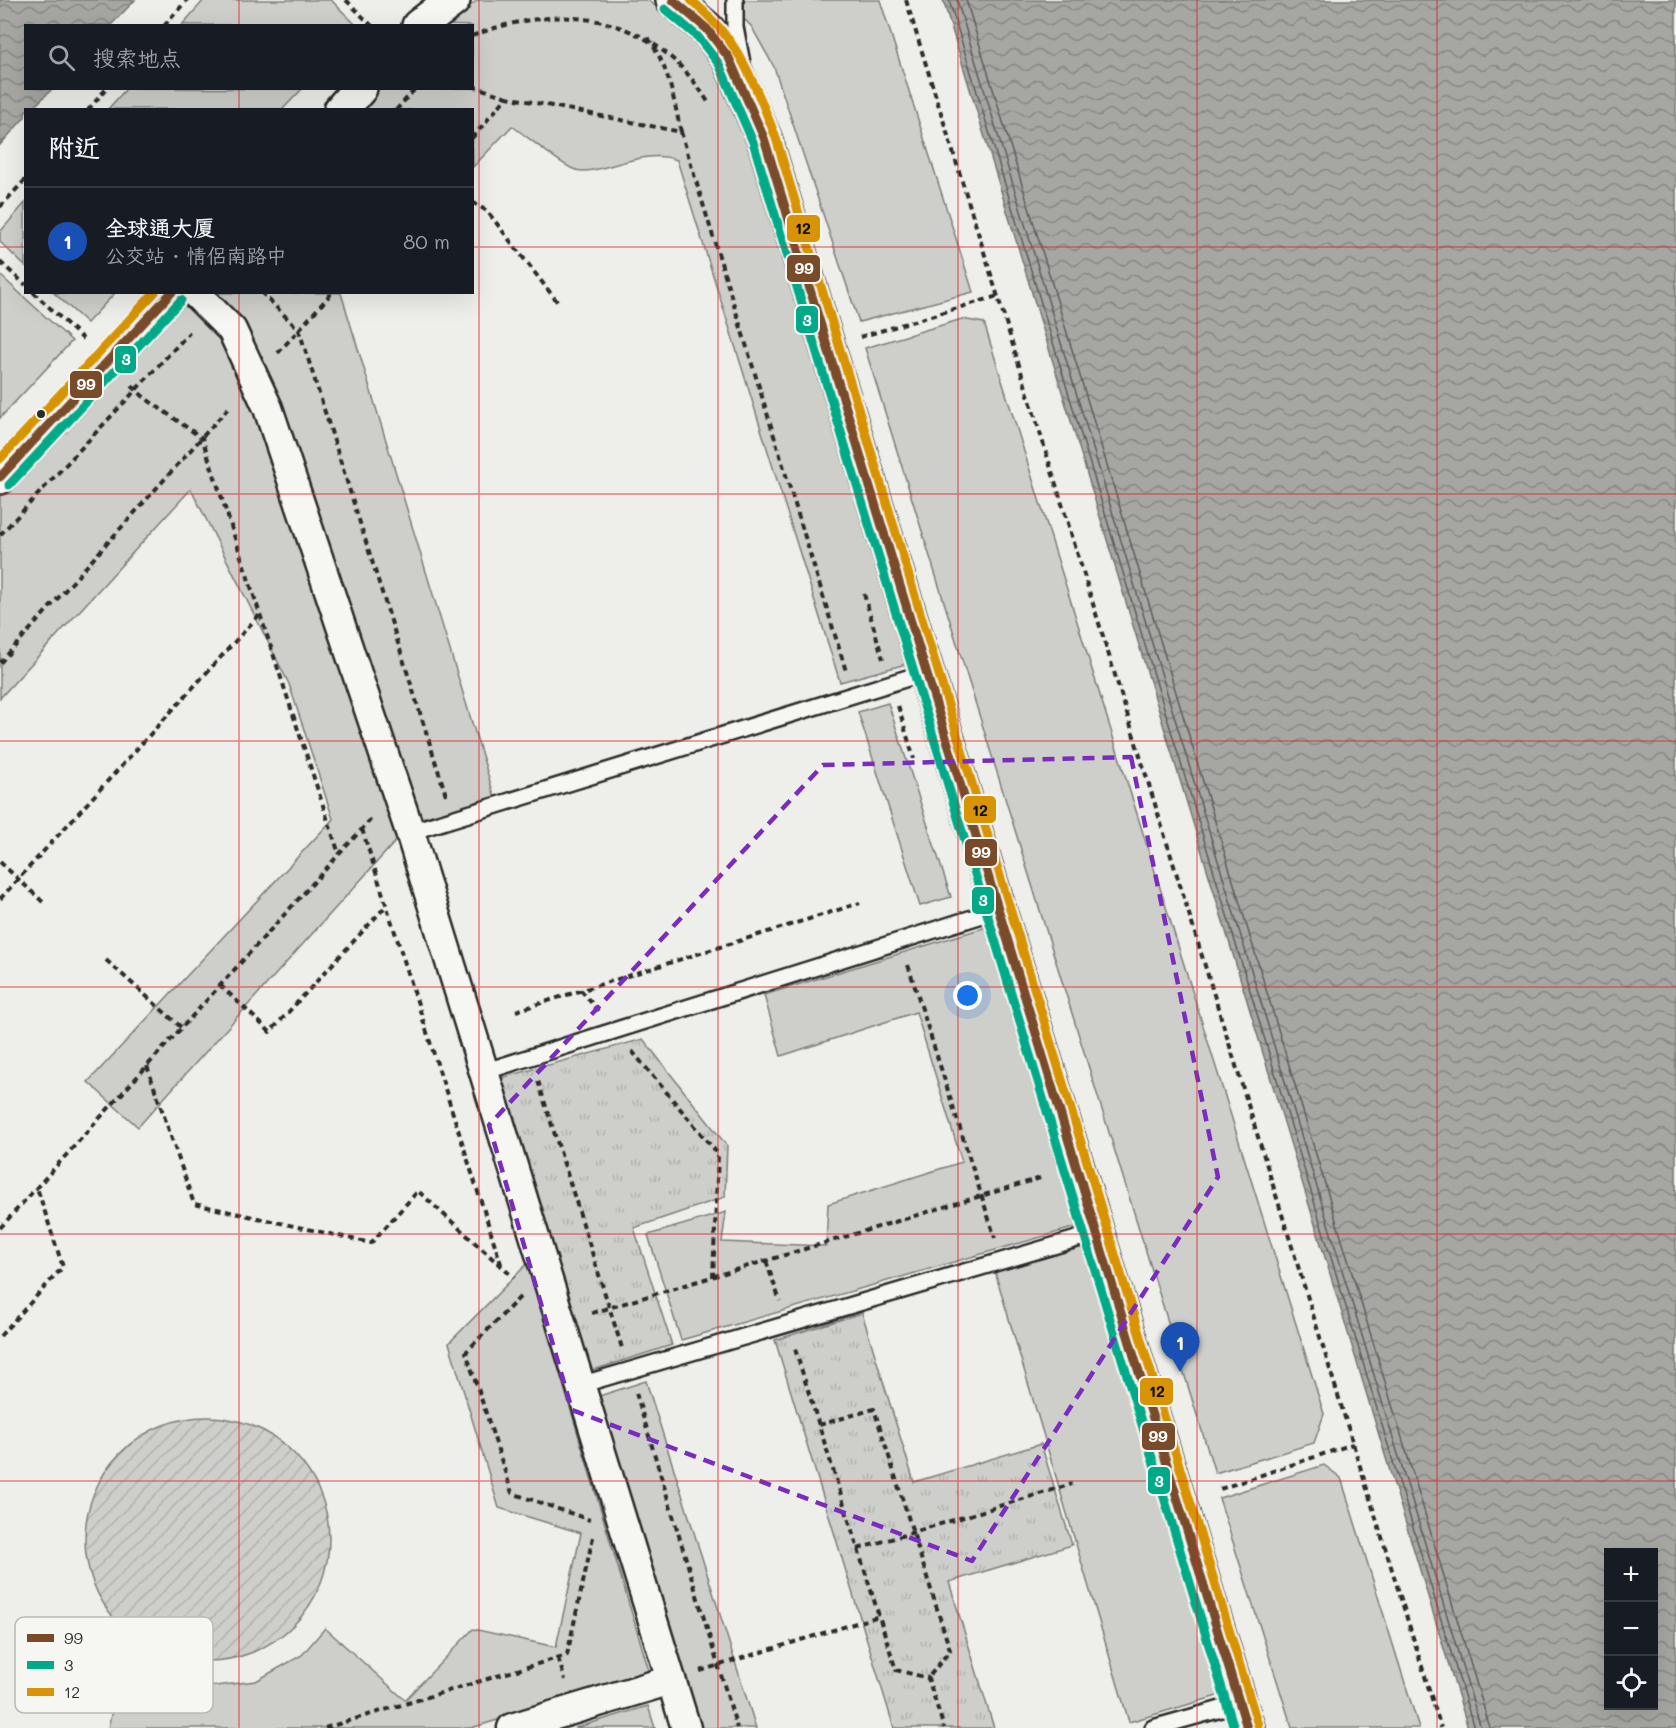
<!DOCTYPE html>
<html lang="zh">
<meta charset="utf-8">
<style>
:root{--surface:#171b24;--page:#20242c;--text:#f1f3f6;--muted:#9ea1a6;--line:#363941;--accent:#1a73e8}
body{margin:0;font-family:Mali,"LXGW WenKai TC",sans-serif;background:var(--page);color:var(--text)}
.controls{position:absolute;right:18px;bottom:18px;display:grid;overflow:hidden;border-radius:0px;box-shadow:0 6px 24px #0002}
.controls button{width:54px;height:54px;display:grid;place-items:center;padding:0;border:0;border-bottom:2px solid var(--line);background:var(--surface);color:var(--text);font:30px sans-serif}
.you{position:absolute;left:968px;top:996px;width:21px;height:21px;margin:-15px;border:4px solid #fff;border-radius:50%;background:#1a73e8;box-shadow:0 0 0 9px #1a73e833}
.badge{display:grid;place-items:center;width:39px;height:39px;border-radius:50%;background:var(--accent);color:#fff;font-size:20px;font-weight:700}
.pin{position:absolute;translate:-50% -50px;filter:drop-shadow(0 2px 3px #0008)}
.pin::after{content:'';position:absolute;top:32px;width:21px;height:18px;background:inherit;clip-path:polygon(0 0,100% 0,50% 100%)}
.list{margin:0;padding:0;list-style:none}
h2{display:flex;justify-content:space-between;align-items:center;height:78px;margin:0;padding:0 24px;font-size:26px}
h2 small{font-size:20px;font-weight:400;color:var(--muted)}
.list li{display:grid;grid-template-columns:39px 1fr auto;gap:18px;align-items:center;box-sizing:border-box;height:108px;padding:0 24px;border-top:2px solid var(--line)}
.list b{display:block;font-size:22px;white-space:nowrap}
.list p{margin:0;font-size:20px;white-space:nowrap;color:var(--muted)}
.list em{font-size:20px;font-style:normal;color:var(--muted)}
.icon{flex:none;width:33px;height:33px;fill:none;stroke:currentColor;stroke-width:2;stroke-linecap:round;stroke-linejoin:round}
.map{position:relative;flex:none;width:1676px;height:1728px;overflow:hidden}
.search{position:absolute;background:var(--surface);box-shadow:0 6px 24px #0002;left:24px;top:24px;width:450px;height:66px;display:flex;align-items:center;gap:15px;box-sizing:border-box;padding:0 21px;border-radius:0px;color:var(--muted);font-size:22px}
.panel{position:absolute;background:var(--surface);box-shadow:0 6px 24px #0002;left:24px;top:108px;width:450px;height:186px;border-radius:0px}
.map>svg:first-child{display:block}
.grass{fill:#cececa;stroke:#7c7c7a;stroke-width:1.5}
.park{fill:url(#park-tufts);stroke:#7c7c7a;stroke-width:1.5}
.garden{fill:url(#garden-furrows);stroke:#7c7c7a;stroke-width:1.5}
.water{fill:url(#water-waves);stroke:#757573;stroke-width:1.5;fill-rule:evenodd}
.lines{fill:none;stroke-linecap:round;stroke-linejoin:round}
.shore{stroke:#5c5c5b;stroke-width:1.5}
.service-casing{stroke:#2b2b2b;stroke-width:20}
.minor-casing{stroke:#2b2b2b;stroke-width:33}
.tertiary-casing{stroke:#2b2b2b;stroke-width:38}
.path{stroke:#2b2b2b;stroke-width:4;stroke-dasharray:6 4.5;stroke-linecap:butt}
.service{stroke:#f6f6f2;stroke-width:15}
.minor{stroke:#f6f6f2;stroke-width:28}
.tertiary{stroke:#f6f6f2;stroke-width:33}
.bus-1-casing{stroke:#f6f6f2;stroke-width:14}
.bus-2-casing{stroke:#f6f6f2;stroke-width:14}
.bus-3-casing{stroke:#f6f6f2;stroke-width:14}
.bus-1{stroke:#7a4b2a;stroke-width:9}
.bus-2{stroke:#0a8;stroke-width:9}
.bus-3{stroke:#d89406;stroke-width:9}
.marked{fill:none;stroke:#7b2cbf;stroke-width:4.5;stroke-dasharray:12 8;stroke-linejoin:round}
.grid{fill:none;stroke:#d62828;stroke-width:1.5;stroke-opacity:0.55}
.bus-dot{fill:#2b2b2b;stroke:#f6f6f2;stroke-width:2}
.key{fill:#f6f6f2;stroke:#b9b9b6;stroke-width:1.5}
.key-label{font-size:16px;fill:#2b2b2b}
.line-badge{stroke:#f6f6f2;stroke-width:2}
.badge-label{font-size:16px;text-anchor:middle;font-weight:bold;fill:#fff}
.pale-badge-label{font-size:16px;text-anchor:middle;font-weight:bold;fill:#111}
</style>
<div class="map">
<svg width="1676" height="1728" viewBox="0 0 1676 1728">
<defs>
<pattern id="park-tufts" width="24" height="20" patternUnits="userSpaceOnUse" patternTransform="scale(1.5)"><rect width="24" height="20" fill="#cececa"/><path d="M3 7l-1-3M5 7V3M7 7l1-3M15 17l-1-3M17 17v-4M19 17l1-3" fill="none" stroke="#b1b1ae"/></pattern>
<pattern id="garden-furrows" width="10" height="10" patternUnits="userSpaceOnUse" patternTransform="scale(1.5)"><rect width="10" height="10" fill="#cececa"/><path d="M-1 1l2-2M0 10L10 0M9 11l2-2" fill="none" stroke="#b1b1ae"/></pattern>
<pattern id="water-waves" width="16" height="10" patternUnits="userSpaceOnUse" patternTransform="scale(1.5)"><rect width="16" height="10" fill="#a6a6a3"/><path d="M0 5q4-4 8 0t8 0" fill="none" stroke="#878785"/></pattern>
</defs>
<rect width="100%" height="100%" fill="#eeeeea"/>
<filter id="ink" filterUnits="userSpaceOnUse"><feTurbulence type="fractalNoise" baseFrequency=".0167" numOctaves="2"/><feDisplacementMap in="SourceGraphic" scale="12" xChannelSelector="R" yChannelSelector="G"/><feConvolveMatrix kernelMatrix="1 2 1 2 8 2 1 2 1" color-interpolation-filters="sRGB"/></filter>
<g filter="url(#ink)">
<g class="grass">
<path d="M204,0H331L356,25H182Z"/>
<path d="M478,0H647L696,34L733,93L910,663L840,682L677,160C641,146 596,179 573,169C557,162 528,137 512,126L473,167L472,110H357L376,89L472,88V26L442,25Z"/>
<path d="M725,0H880L973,292L859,322L774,67L751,26Z"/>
<path d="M126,89V88L302,89L283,109H108Z"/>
<path d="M25,203V266L0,242V232Z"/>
<path d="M0,275L72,341L0,418Z"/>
<path d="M54,293H115L87,323Z"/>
<path d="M210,293H341L495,798L421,818L267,371L237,321Z"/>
<path d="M182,297L226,340L259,407L403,833L138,1127L88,1082L333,819L289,684L191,489L0,698V494Z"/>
<path d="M962,319L984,323L1324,1414L1314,1443L1215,1473L865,348Z"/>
<path d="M888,703L951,897L920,906L858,712Z"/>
<path d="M993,925L1083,1225L681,1340L648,1235L726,1212L722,1242L826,1246L828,1204L962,1162L916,1012L781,1056L764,995Z"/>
<path d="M1090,1245L1224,1694L1129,1722L995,1272Z"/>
<path d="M527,1264L650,1674L471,1728H108L123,1662L191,1689L256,1681L302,1655L325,1628L405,1700L473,1629L556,1647L581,1533L499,1508L449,1343Z"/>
<path d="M646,1381L756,1728H698L593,1398Z"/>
<path d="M1324,1465L1341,1478L1419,1728H1292L1219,1498Z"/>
<path d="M648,1706L655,1728H575Z"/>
</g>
<g class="park">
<path d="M643,1039L727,1146L725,1197L634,1228L672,1345L587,1372L497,1079Z"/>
<path d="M862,1313L914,1482L1041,1444L1072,1545L949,1582L994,1728H894L775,1340Z"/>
</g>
<circle class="garden" cx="207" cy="1539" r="122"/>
<g class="water">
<path d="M0,0H135L111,25L26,26V88L52,89L32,109L26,110L25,117L0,145Z"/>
<path d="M943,0H1676V1728H1468ZM1608,1552H1654V1706H1608Z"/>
</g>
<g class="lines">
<g class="shore">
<path d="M949,0L1474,1728"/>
<path d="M957,0L1481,1728"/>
<path d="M966,0L1490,1728"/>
</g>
<g class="service-casing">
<g id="service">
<path d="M735,0V27L742,63"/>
<path d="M410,832L927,672"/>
<path d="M483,1072L998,910"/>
<path d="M580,1385L1097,1233"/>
<path d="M1153,1728L1239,1704"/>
</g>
</g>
<g class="minor-casing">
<g id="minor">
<path d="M194,292L232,330L268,408L410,832L686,1728"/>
<path d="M512,1728L671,1680"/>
</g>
</g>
<g class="tertiary-casing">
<g id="tertiary">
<path d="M673,0L707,29L729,58L764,138L1247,1728"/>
<path d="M419,26L453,0"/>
<path d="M341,110L360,88"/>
<path d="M0,477L172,292"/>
</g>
</g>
<g class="path">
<path d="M346,0L372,26"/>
<path d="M906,0L1441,1728"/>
<path d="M164,26L187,0"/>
<path d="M472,36C564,0 654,14 708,102"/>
<path d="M648,38C669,67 673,97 681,132"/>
<path d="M472,86L507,97"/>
<path d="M88,110L107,88"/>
<path d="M396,110L416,88"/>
<path d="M472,138L507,97L681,132L846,671"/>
<path d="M472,202L487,211L559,304"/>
<path d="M0,207L26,179"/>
<path d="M0,262L26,285"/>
<path d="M33,292L83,339"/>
<path d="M261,292L299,330L446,795"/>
<path d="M860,337L998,296"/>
<path d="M278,353L330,295V292"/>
<path d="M132,386L145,398L202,438L339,854"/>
<path d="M0,535L190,332"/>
<path d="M864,594L883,659"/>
<path d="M0,663L231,405"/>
<path d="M898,706L914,759"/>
<path d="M362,829L502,1267"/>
<path d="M0,862L45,904"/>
<path d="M0,899L260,614"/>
<path d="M106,960L182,1028"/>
<path d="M908,965L995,1238"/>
<path d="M220,985L270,1032L386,906"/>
<path d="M581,990L598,1011"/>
<path d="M516,1011L860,903"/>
<path d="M632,1051L718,1154L713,1277"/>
<path d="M147,1066L194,1204L371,1243L418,1191L514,1278"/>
<path d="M538,1081L622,1348"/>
<path d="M0,1228L372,818"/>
<path d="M766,1261L780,1301"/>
<path d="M520,1297L466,1352L512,1493L590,1520"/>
<path d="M592,1313L1044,1177"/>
<path d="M0,1336L63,1267L37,1188"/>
<path d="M795,1349L896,1670L928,1678L944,1728"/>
<path d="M636,1393L737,1728"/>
<path d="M819,1425L874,1409L950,1650L928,1678"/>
<path d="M1220,1489L1353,1444"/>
<path d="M858,1549L1072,1484"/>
<path d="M558,1658L565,1680"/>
<path d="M700,1671L879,1616"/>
<path d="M325,1728L567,1655L593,1537"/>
</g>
<use href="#service" class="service"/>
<use href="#minor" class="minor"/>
<use href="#tertiary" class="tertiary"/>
<g class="bus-1-casing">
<g id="bus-1">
<path d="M673,0L707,29L729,58L764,138L1247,1728"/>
<path d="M0,477L172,292"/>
</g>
</g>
<g class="bus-2-casing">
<g id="bus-2">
<path d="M665,9L698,37L719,64L753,142L1234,1728"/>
<path d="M9,485L181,300"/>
</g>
</g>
<g class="bus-3-casing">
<g id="bus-3">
<path d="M691,0C740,41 752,78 775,135L1258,1725"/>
<path d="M0,459L155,292"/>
</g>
</g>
<use href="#bus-1" class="bus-1"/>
<use href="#bus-2" class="bus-2"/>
<use href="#bus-3" class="bus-3"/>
</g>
</g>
<path class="marked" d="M1131,757L1218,1177L972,1561L572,1410L489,1125L823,765Z"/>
<path class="grid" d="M239,0V26M479,0V1728M718,0V1728M958,0V1728M1197,0V1728M1437,0V1728M239,88V110M0,247H26M472,247H1676M239,292V1728M0,494H1676M0,741H1676M0,987H1676M0,1234H1676M0,1481H1676"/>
<circle class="bus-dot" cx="41" cy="414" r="5"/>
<rect x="15" y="1617" width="198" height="96" rx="9" class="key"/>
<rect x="27" y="1634" width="27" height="8" fill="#7a4b2a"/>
<rect x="27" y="1661" width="27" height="8" fill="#0a8"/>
<rect x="27" y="1688" width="27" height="8" fill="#d89406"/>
<g class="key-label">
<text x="64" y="1644">99</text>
<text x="64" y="1671">3</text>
<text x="64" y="1698">12</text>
</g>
<g class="line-badge">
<rect x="786" y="214" width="35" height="29" rx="6" fill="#d89406"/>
<rect x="786" y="254" width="35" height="29" rx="6" fill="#7a4b2a"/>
<rect x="795" y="305" width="24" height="29" rx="6" fill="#0a8"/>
<rect x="114" y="345" width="23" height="29" rx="6" fill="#0a8"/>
<rect x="69" y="370" width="34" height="29" rx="6" fill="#7a4b2a"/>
<rect x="963" y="795" width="34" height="29" rx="6" fill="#d89406"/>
<rect x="964" y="838" width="34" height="29" rx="6" fill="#7a4b2a"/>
<rect x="971" y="886" width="24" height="29" rx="6" fill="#0a8"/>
<rect x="1139" y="1377" width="35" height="29" rx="6" fill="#d89406"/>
<rect x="1141" y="1422" width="35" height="29" rx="6" fill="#7a4b2a"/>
<rect x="1147" y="1466" width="24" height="29" rx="6" fill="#0a8"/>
</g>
<g class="badge-label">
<text x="804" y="274">99</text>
<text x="807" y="326">3</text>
<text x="126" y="365">3</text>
<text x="86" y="390">99</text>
<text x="981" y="858">99</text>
<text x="983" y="906">3</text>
<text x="1158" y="1442">99</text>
<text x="1159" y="1487">3</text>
</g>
<g class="pale-badge-label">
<text x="803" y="234">12</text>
<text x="980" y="816">12</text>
<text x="1157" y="1397">12</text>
</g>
</svg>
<div class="controls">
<button>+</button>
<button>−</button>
<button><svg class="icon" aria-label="locate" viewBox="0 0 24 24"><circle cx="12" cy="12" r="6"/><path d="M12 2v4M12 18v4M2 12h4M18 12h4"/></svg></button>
</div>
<div class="you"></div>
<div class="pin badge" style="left:1180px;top:1372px;background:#1a4fb4">1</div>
<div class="search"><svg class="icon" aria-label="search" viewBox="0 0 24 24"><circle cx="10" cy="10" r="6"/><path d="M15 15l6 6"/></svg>搜索地点</div>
<section class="panel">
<h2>附近<small></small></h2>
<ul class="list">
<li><span class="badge" style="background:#1a4fb4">1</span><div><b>全球通大厦</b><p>公交站 · 情侣南路中</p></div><em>80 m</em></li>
</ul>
</section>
</div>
